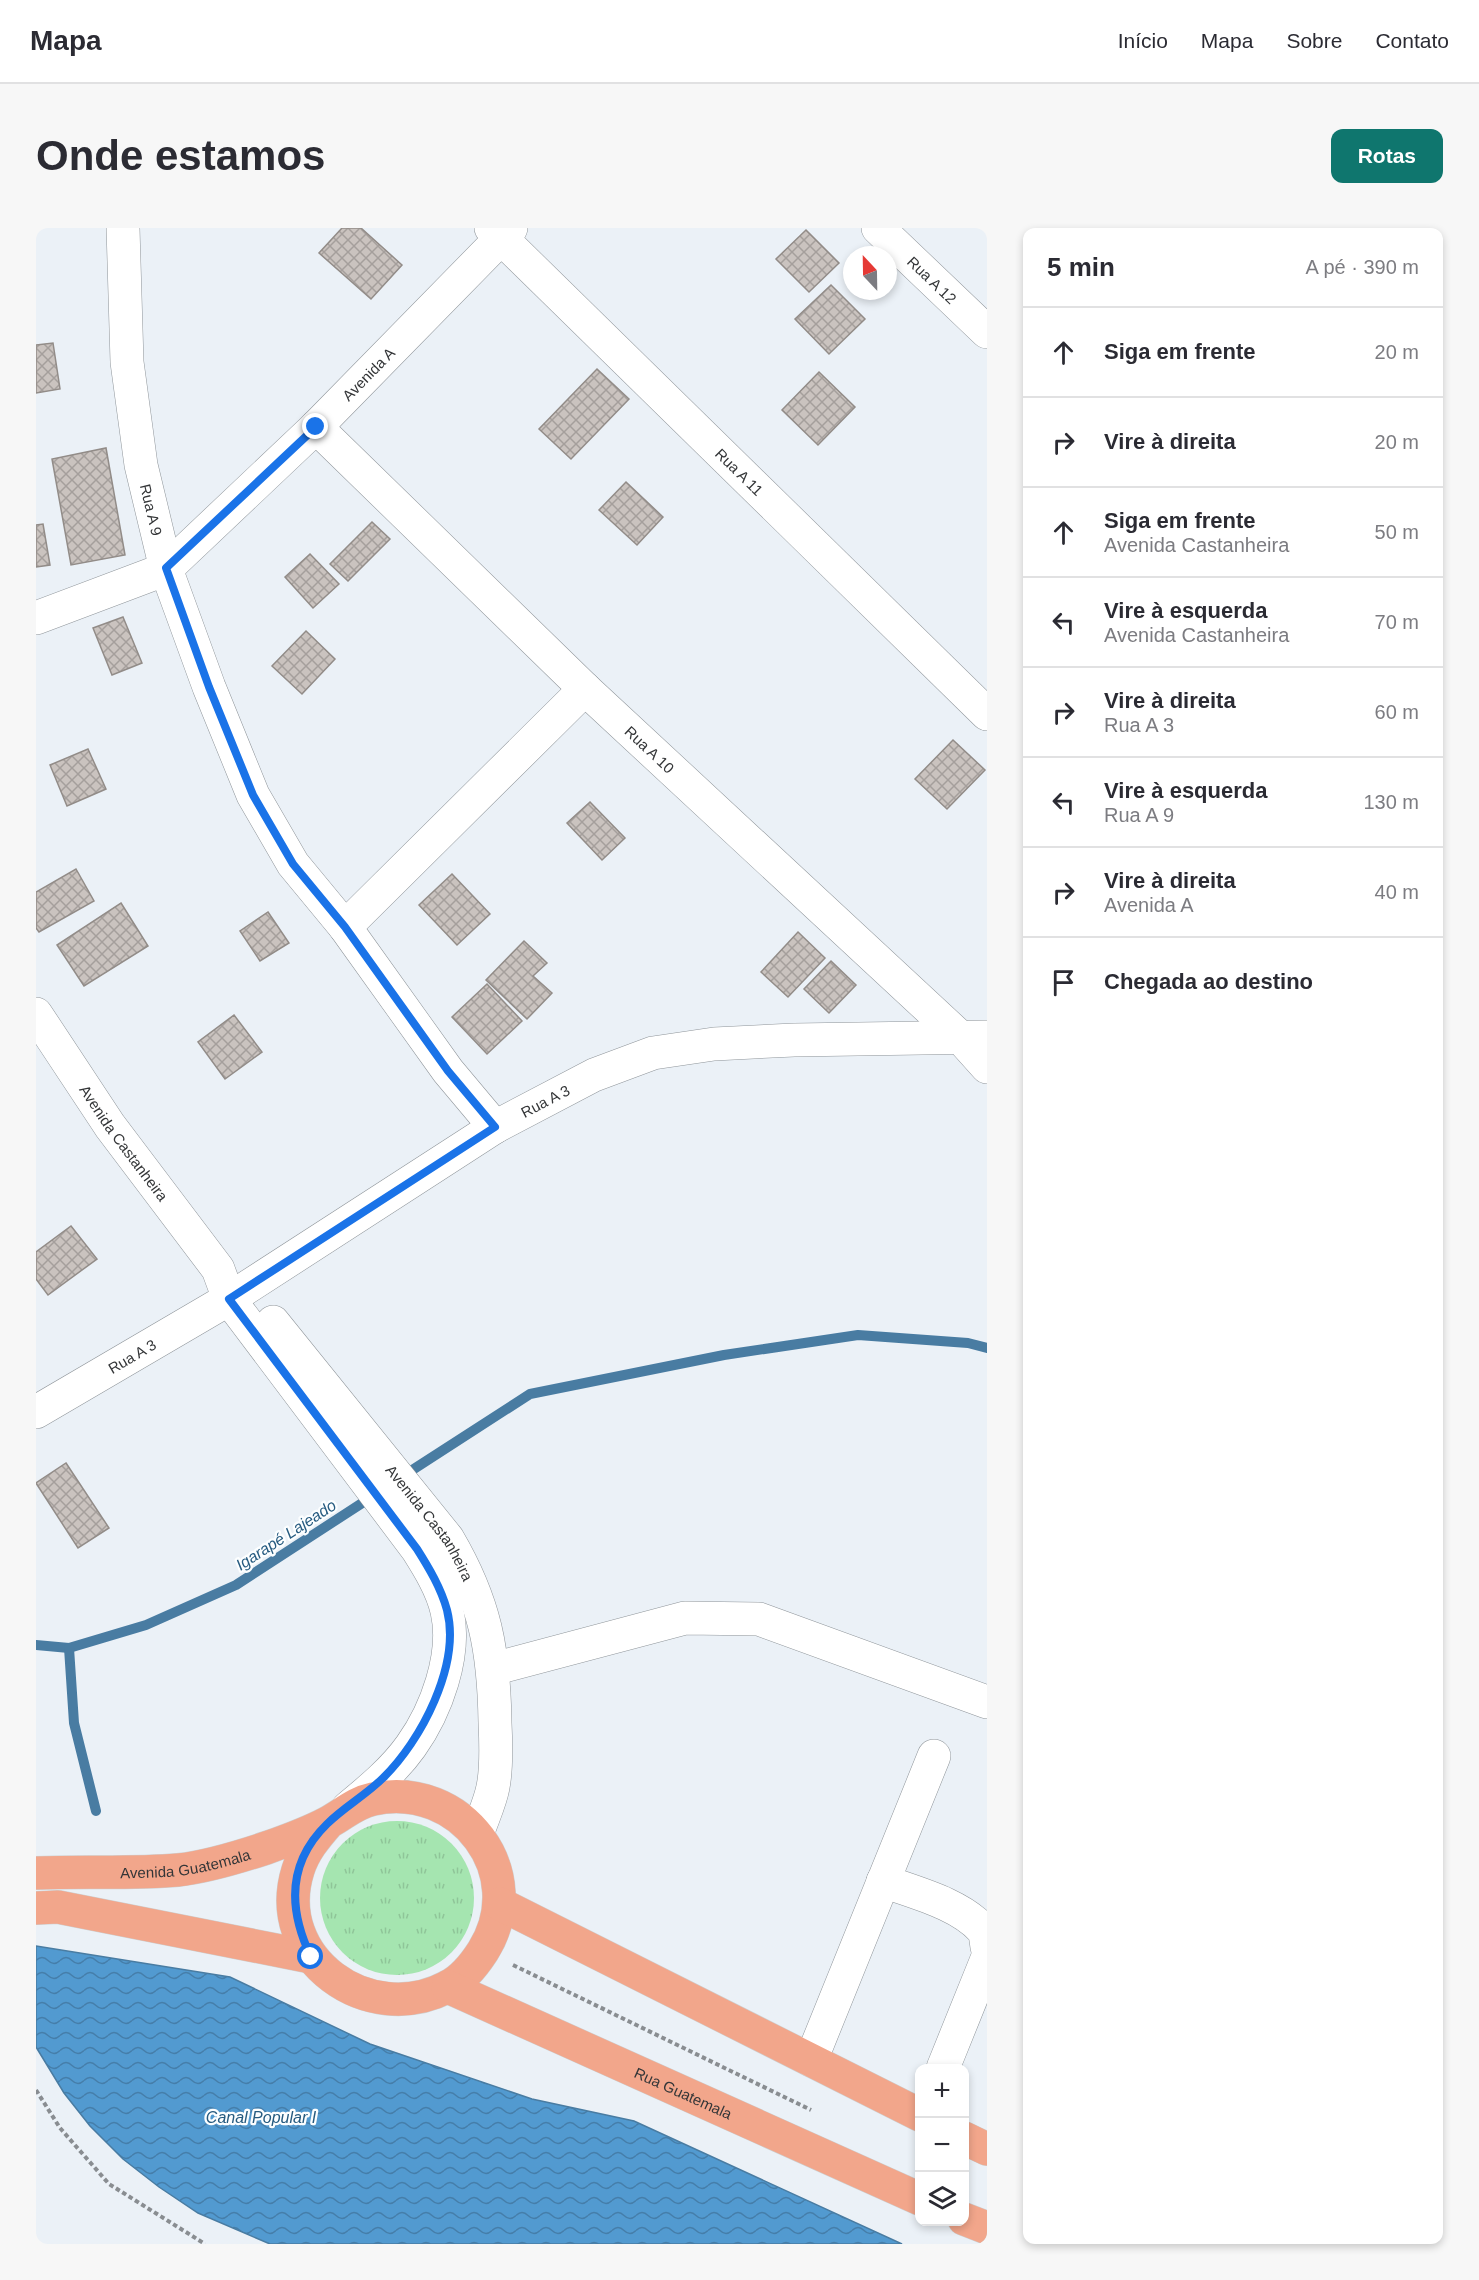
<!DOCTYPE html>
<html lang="pt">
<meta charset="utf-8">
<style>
:root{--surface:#fff;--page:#f7f7f7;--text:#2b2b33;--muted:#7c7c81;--line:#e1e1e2;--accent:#0f766e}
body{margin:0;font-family:Arial,sans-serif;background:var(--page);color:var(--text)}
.controls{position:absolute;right:18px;bottom:18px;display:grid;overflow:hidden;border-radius:12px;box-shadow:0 3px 9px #0003}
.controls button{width:54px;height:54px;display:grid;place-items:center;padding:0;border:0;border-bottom:2px solid var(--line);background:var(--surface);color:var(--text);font:30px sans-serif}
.compass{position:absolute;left:807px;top:18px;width:54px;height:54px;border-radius:50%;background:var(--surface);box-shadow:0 3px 9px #0003;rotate:338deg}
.stop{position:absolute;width:18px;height:18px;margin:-14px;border:4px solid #1a73e8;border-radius:50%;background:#fff}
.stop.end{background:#1a73e8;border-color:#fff;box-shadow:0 2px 6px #0008}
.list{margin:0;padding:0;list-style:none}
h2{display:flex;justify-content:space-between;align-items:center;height:78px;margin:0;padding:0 24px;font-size:26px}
h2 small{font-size:20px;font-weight:400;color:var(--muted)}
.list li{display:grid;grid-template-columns:39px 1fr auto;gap:18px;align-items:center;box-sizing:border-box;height:90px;padding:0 24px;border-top:2px solid var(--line)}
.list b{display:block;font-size:22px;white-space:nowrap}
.list p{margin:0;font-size:20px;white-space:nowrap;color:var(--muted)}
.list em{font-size:20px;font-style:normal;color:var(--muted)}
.icon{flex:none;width:33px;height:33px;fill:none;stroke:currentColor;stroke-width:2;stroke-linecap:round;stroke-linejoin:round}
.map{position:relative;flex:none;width:951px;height:2016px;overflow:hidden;border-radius:12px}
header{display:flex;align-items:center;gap:36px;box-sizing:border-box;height:84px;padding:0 30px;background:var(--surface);border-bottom:2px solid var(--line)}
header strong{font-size:28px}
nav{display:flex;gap:33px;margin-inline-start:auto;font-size:21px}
.intro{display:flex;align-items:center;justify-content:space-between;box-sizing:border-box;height:144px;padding:0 36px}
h1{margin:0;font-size:42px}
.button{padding:15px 27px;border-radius:12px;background:var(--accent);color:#fff;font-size:21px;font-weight:700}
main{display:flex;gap:36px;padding:0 36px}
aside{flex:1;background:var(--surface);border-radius:12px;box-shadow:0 3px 9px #0003}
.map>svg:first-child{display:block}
.grass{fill:url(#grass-tufts)}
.water{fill:url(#water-waves);stroke:#497ca2;stroke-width:1.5}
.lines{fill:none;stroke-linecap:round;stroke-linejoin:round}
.stream{stroke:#497ca2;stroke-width:10}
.building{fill:url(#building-cross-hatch);stroke:#928c88;stroke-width:1.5}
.minor-casing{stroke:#8f959a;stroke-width:34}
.major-casing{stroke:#cecfcf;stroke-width:34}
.path{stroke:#898d91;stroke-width:4;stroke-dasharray:4.5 3;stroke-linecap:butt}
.minor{stroke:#fff;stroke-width:33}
.major{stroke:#f2a68b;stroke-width:33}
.route{stroke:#1a73e8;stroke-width:8}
.labels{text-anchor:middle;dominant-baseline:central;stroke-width:4.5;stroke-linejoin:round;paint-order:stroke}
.street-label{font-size:15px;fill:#343638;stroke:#fcfeff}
.water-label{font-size:16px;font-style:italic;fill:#265b80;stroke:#fcfeff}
</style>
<header>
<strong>Mapa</strong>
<nav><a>Início</a><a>Mapa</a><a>Sobre</a><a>Contato</a></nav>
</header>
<div class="intro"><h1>Onde estamos</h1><a class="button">Rotas</a></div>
<main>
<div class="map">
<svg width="951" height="2016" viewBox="0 0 951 2016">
<defs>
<pattern id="grass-tufts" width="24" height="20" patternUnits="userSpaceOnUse" patternTransform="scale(1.5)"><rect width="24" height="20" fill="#a5e5b0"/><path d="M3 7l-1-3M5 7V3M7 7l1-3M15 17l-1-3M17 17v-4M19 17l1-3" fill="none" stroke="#8fc598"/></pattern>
<pattern id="water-waves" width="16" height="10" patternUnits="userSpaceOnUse" patternTransform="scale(1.5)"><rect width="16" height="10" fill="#529ad0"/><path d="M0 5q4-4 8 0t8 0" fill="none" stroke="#457eaa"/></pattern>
<pattern id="building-cross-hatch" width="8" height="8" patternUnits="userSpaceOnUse" patternTransform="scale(1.5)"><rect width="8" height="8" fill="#cac3bf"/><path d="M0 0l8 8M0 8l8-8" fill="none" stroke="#a59f9c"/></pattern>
</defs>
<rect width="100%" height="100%" fill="#ebf1f7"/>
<circle class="grass" cx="361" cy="1670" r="77"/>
<path class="water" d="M0,1718L194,1749L334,1816L496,1871L598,1893L866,2016H234L162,1985L123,1959L87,1931L54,1898L28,1865L0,1819Z"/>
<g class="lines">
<g class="stream">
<path d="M367,1248L494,1166L688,1127L822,1107L932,1115L951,1120"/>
<path d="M0,1417L33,1420L110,1397L200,1357L337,1268"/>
<path d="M33,1420L38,1495L60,1583"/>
</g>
</g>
<g class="building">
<path d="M306,0H325L366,37L335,71L283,25Z"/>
<path d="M770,2L803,35L773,64L740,31Z"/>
<path d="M795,57L829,91L793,126L759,91Z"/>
<path d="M17,115L24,161L0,165V117Z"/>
<path d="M561,141L593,171L535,231L503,201Z"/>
<path d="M783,144L819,179L782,217L746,182Z"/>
<path d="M70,220L89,327L35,337L16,231Z"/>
<path d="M590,254L627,289L601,317L563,282Z"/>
<path d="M336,294L354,311L312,353L294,336Z"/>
<path d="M7,296L14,337L0,339V297Z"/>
<path d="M274,326L303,356L277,380L249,349Z"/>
<path d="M87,389L106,435L76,447L57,400Z"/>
<path d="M270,403L299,431L266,466L236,438Z"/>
<path d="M917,512L949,542L911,581L879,551Z"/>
<path d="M52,521L70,561L31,578L14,537Z"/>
<path d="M554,574L589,610L566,632L531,595Z"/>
<path d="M40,641L58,673L3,704L0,700V664Z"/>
<path d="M416,646L454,686L421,717L383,677Z"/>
<path d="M85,675L112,718L48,758L21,717Z"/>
<path d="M232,684L253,715L224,733L204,703Z"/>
<path d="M762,704L789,730L752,769L725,744Z"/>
<path d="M488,713L511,735L497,748L516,765L491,791L450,752Z"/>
<path d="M795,733L820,757L793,785L768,761Z"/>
<path d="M451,756L486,793L451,826L416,789Z"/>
<path d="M198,787L226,824L189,851L162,814Z"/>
<path d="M35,998L61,1031L12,1067L0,1051V1024Z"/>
<path d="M30,1235L73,1300L42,1320L0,1255Z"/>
</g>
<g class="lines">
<g class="minor-casing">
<g id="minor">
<path id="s1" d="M87,0L91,134L105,237L130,341L173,459L217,567L257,636L309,699L412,843L459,899"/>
<path id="s2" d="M455,0L951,486"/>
<path id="s3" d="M842,0L951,104"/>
<path id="s4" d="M280,199L549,461L925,810L951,839"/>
<path id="s5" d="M0,390L130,341L280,199L475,0"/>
<path d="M309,699L549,461"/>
<path id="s6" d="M0,786L74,898L182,1041L193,1071L381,1321C393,1340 406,1361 411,1383C421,1427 400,1483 375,1518C358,1542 335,1561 312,1580"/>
<path id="s7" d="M237,1094L412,1311C449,1374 458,1422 459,1495C460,1515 461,1539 457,1559C454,1575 446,1591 441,1607"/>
<path id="s8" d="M0,1184L193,1071L459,899L558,847L617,825L678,816L758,812L951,809"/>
<path d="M457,1441L649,1390L723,1391L951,1474"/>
<path d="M847,1653C879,1665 922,1675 946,1701C950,1706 950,1713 951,1719"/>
<path d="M775,1832L898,1528"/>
<path d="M907,1840L951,1731"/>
</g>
</g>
<g class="major-casing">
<g id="major">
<path id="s9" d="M0,1645C47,1643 96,1646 142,1642C170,1639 203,1629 230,1620C250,1613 272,1605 291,1595C307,1587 318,1575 337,1571C425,1552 496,1645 447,1723C438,1737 426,1752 411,1759C333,1800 234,1731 262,1642C268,1623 279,1610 292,1595"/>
<path d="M464,1676L884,1887"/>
<path d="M0,1680L22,1679L275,1729"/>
<path id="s10" d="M412,1759L884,1971"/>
<path d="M928,1910L951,1921"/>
<path d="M928,1991L951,2000"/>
</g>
</g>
<g class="path">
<path d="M477,1737L775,1882"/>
<path d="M0,1862L24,1900L73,1956L169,2016"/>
</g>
<use href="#minor" class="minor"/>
<use href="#major" class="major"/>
</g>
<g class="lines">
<path class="route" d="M275,1729C252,1681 251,1635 291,1596C308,1579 330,1567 347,1550C385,1513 425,1437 411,1382C405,1360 393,1340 381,1321L193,1071L459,899L412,843L309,699L257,636L217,567L173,459L130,340L280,199"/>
</g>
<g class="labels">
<g class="street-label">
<text stroke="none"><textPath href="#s3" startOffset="75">Rua A 12</textPath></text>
<text stroke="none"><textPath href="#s5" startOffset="420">Avenida A</textPath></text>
<text stroke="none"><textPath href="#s2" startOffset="348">Rua A 11</textPath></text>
<text stroke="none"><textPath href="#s1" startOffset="284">Rua A 9</textPath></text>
<text stroke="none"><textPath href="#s4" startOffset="464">Rua A 10</textPath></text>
<text stroke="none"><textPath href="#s8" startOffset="597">Rua A 3</textPath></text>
<text stroke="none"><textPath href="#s6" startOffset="156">Avenida Castanheira</textPath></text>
<text stroke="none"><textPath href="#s8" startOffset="111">Rua A 3</textPath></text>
<text stroke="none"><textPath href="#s7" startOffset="255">Avenida Castanheira</textPath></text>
<text stroke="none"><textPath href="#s9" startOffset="150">Avenida Guatemala</textPath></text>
<text stroke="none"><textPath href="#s10" startOffset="258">Rua Guatemala</textPath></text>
</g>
<g class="water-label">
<text transform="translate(250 1307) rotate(-33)">Igarapé Lajeado</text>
<text x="225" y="1889">Canal Popular I</text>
</g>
</g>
</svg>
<div class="controls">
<button>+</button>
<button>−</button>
<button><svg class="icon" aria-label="layers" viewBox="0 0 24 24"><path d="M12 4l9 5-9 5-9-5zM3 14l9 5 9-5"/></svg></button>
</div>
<svg class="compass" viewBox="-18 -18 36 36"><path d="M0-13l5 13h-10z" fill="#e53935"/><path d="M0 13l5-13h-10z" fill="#7c7c81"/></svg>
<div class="stop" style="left:275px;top:1729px"></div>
<div class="stop end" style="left:280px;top:199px"></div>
</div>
<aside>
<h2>5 min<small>A pé · 390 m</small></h2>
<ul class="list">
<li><svg class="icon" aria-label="ahead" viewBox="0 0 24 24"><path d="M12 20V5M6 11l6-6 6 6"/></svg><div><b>Siga em frente</b></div><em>20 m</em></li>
<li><svg class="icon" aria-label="right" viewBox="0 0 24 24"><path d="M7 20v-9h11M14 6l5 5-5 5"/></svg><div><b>Vire à direita</b></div><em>20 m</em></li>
<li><svg class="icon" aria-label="ahead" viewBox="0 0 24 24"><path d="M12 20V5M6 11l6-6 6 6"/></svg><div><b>Siga em frente</b><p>Avenida Castanheira</p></div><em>50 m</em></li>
<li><svg class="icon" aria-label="left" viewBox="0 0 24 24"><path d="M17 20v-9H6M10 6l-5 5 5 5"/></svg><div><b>Vire à esquerda</b><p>Avenida Castanheira</p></div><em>70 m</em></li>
<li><svg class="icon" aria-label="right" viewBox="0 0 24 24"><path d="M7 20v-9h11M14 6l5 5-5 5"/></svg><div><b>Vire à direita</b><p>Rua A 3</p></div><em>60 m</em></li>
<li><svg class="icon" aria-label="left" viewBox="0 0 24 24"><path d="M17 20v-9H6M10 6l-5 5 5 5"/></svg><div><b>Vire à esquerda</b><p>Rua A 9</p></div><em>130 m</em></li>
<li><svg class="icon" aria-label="right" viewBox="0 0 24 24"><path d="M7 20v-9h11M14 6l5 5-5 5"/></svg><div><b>Vire à direita</b><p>Avenida A</p></div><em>40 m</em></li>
<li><svg class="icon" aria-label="arrive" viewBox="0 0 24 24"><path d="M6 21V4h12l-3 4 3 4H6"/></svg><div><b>Chegada ao destino</b></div></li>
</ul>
</aside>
</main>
